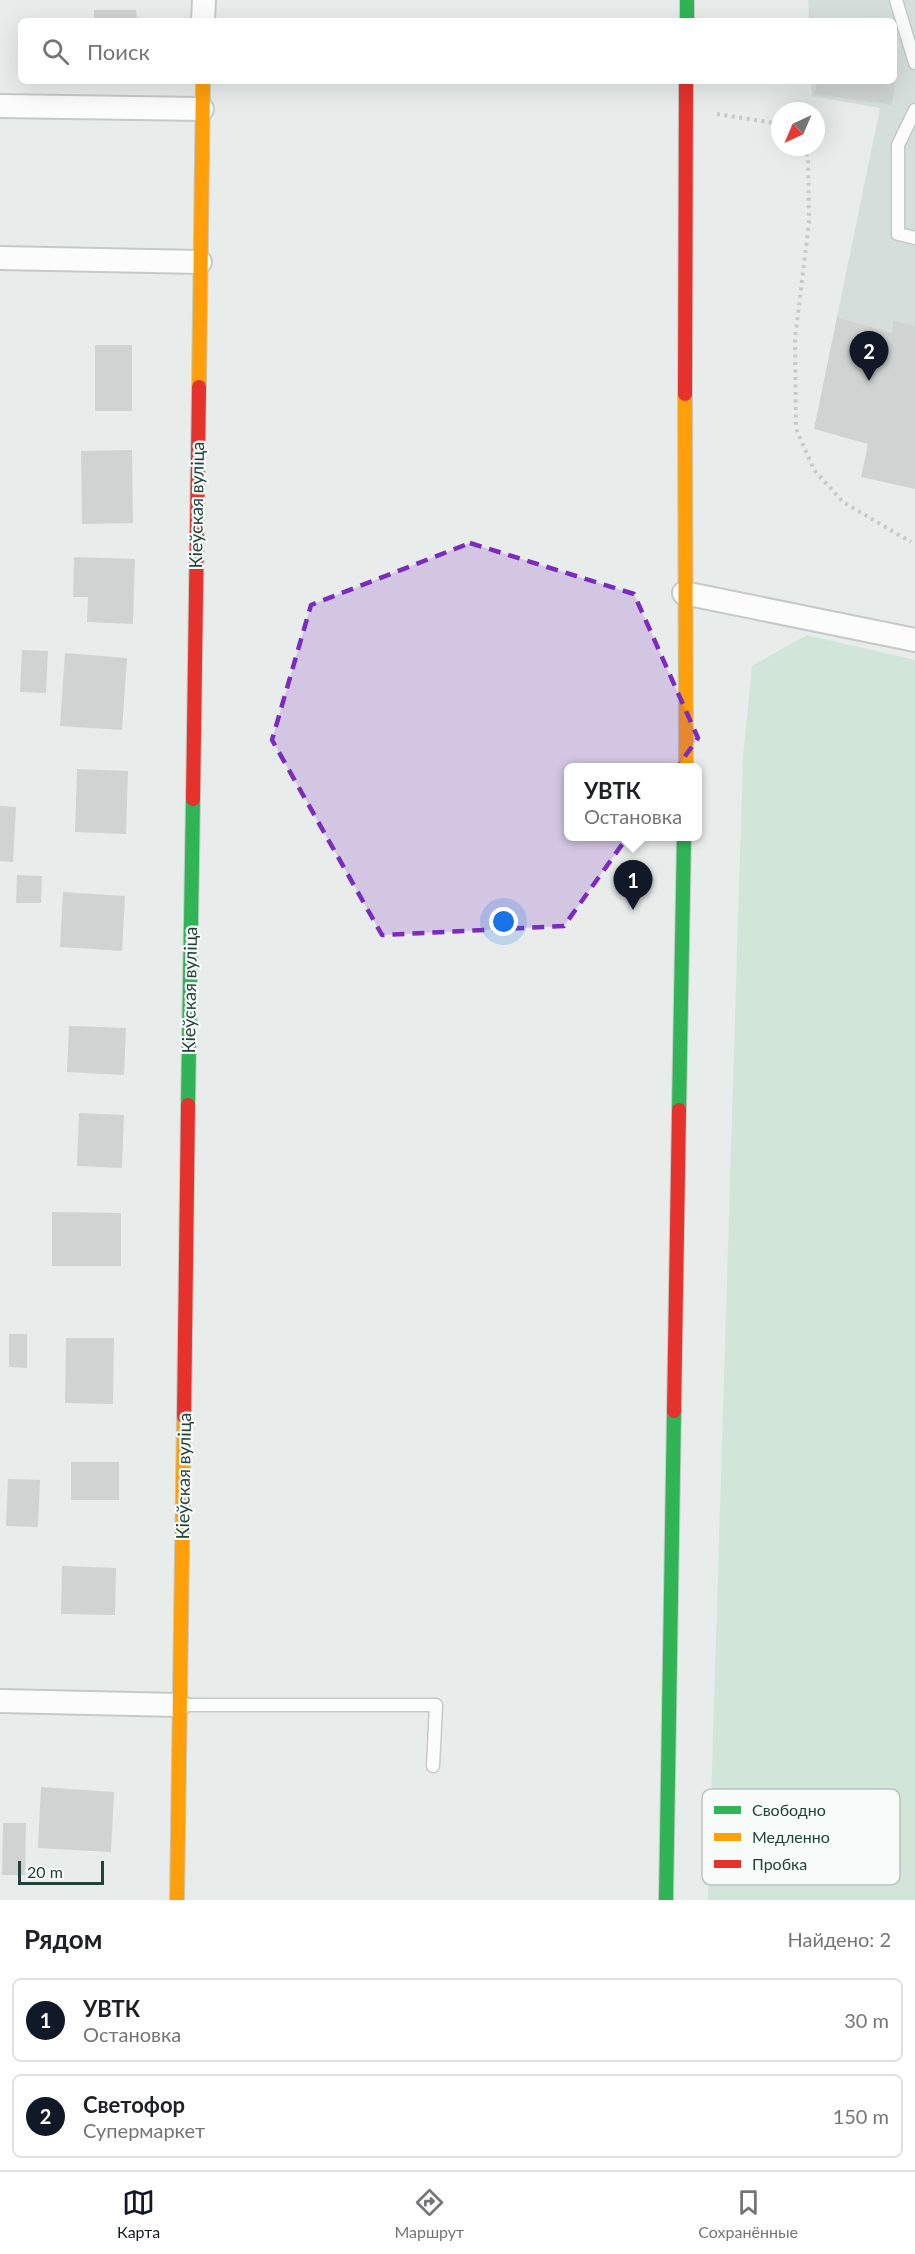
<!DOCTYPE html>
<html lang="ru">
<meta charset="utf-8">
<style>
:root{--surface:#fff;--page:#f6f6f6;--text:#202124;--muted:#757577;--line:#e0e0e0;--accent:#111827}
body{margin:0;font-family:Lato,sans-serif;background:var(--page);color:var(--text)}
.compass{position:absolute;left:771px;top:102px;width:54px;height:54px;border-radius:50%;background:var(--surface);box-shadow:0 6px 24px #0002;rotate:224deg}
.scale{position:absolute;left:18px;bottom:15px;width:86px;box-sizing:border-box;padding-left:6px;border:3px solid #24423a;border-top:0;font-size:16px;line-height:21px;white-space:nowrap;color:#24423a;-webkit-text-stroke:4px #f7fbf9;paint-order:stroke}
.you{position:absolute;left:504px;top:922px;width:21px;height:21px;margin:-15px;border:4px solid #fff;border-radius:50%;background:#1a73e8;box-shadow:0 0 0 9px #1a73e833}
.badge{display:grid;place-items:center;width:39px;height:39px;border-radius:50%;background:var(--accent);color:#fff;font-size:20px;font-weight:700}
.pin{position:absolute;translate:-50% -50px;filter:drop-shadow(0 2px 3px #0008)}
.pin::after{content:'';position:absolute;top:32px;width:21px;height:18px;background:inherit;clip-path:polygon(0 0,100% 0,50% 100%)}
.popup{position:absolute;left:564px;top:763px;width:138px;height:78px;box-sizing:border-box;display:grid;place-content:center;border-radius:9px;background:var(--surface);filter:drop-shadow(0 2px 4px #0005);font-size:20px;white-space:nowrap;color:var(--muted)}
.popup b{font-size:22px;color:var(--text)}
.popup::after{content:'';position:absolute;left:50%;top:100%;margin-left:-12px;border:12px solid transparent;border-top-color:var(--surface)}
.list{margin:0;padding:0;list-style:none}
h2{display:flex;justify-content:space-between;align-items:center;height:78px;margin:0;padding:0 24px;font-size:26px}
h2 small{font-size:20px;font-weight:400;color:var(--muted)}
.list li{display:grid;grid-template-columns:39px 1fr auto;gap:18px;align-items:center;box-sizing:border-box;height:84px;margin:0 12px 12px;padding:0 12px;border:2px solid var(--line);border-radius:9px}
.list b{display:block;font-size:22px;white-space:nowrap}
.list p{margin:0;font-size:20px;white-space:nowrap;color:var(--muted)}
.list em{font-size:20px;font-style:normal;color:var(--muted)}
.icon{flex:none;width:33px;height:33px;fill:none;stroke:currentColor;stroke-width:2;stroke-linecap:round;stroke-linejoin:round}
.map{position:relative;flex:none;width:915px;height:1900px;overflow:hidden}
.search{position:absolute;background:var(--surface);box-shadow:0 6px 24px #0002;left:18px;right:18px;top:18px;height:66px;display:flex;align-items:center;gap:15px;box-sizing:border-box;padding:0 21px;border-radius:9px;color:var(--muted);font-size:22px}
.sheet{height:270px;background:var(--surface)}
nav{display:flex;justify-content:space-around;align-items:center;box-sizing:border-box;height:84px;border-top:2px solid var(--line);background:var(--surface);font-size:16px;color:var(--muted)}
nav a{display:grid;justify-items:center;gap:3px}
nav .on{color:var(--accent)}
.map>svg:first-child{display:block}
.built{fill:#d6dedb}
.green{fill:#d1e6d8}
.building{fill:#cfd4d2}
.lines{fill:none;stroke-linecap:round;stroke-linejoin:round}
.lane-casing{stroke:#c5cac8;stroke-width:15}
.street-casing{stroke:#c5cac8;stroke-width:26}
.fast-casing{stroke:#c3cbc8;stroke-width:16}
.slow-casing{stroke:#c3cbc8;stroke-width:16}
.jam-casing{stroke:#c3cbc8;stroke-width:16}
.path{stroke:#c3ccca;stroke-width:4;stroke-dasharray:3 4.5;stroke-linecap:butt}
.lane{stroke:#fcfcfc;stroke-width:12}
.street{stroke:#fcfcfc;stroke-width:22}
.fast{stroke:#30b455;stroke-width:14}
.slow{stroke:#ff9f0a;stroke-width:14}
.jam{stroke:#e5322d;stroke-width:14}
.marked{fill:#7b2cbf;fill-opacity:0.2;stroke:#7b2cbf;stroke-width:4.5;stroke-dasharray:12 8;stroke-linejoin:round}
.labels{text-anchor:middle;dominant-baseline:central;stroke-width:4.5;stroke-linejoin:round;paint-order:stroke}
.street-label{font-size:18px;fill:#24423a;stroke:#f7fbf9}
.key{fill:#f7fbf9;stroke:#b8c4c0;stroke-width:1.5}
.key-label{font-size:16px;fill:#24423a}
</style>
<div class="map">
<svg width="915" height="1900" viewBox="0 0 915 1900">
<rect width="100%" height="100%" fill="#e8edeb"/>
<path class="built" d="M808,0H915V326L893,320L892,333L837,317L880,108L812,96L811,81H894V21H809Z"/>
<path class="green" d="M807,635L915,660V1900H708L743,757L752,666Z"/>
<g class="building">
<path d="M94,10H136L137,21H94Z"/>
<path d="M894,73H896L892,105L815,94L817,81H894Z"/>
<path d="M837,317L892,333L893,320L915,326V489L861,477L868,444L814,429Z"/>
<rect x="95" y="345" width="37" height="66"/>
<path d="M132,450L133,523L82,524L81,451Z"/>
<path d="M74,557L135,559L133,624L87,622L88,597H73Z"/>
<path d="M22,650L48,651L46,693L20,692Z"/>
<path d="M65,653L127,658L122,730L60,726Z"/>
<path d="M77,769L128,771L126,834L75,832Z"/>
<path d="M0,806L16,807L13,862L0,861Z"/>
<path d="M17,875L42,876L41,903H16Z"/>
<path d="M63,892L125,896L122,951L60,947Z"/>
<path d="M69,1026L126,1028L124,1075L67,1072Z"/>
<path d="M79,1113L124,1115L122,1168L77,1166Z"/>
<path d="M52,1212L121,1213V1266H52Z"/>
<path d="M9,1334H27V1368L9,1367Z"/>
<path d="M66,1338H114L113,1404L65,1403Z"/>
<rect x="71" y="1462" width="48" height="38"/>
<path d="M8,1479L40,1480L38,1527L6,1526Z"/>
<path d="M62,1566L116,1568L115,1615L61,1614Z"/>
<path d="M41,1787L114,1792L111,1852L38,1848Z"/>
<path d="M3,1823H26L25,1875H2Z"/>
</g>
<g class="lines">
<g class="lane-casing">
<g id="lane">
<path d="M896,0L915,63"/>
<path d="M915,110L898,145V234L915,238"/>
<path d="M181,1705H436L433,1766"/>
</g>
</g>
<g class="street-casing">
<g id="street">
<path d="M203,21L204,0"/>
<path d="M0,106L202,109"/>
<path d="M0,258L200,262"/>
<path d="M684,593L915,640"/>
<path d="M0,1701L179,1705"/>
</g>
</g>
<g class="fast-casing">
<g id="fast">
<path d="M687,0V21"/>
<path d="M188,1105L193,799"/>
<path d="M679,1110L684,836"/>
<path d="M666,1900L674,1411"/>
</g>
</g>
<g class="slow-casing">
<g id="slow">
<path d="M199,387L203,81"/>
<path d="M685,394L686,768"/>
<path d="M177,1900L184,1416"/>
</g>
</g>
<g class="jam-casing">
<g id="jam">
<path d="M685,394L686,81"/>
<path d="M193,799L199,387"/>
<path d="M674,1411L679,1110"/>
<path d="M184,1416L188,1105"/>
</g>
</g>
<g class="path">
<path d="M717,114L780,124"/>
<path d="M802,147L808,157L809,222L795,339L796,429L814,470L843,502L911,542"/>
</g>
<use href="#lane" class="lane"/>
<use href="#street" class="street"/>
<use href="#fast" class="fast"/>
<use href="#slow" class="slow"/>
<use href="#jam" class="jam"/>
</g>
<path class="marked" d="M470,543L634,594L698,738L564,926L382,935L272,740L311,605Z"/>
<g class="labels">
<g class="street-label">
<text transform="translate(196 505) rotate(-89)">Кіеўская вуліца</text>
<text transform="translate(189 990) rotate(-89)">Кіеўская вуліца</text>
<text transform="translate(183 1476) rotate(-89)">Кіеўская вуліца</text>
</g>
</g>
<rect x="702" y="1789" width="198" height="96" rx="9" class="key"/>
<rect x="714" y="1806" width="27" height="8" fill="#30b455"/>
<rect x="714" y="1833" width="27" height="8" fill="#ff9f0a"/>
<rect x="714" y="1860" width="27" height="8" fill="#e5322d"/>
<g class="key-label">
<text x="752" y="1816">Свободно</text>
<text x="752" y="1843">Медленно</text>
<text x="752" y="1870">Пробка</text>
</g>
</svg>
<svg class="compass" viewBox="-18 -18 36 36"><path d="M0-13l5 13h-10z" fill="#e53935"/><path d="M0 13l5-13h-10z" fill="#757577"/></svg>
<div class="scale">20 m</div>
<div class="you"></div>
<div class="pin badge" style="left:633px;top:910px">1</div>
<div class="popup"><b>УВТК</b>Остановка</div>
<div class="pin badge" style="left:869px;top:381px">2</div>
<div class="search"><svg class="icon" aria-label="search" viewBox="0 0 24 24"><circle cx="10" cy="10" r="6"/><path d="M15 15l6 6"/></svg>Поиск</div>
</div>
<section class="sheet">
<h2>Рядом<small>Найдено: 2</small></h2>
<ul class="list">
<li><span class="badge">1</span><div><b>УВТК</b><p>Остановка</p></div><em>30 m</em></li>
<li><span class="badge">2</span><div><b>Светофор</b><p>Супермаркет</p></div><em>150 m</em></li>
</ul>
</section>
<nav>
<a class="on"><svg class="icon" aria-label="map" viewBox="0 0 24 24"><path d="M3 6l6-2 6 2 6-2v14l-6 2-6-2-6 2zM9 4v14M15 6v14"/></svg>Карта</a>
<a><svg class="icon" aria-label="directions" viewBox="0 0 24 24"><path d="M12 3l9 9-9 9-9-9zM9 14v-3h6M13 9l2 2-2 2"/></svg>Маршрут</a>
<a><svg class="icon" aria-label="saved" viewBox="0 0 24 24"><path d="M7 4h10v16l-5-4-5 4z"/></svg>Сохранённые</a>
</nav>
